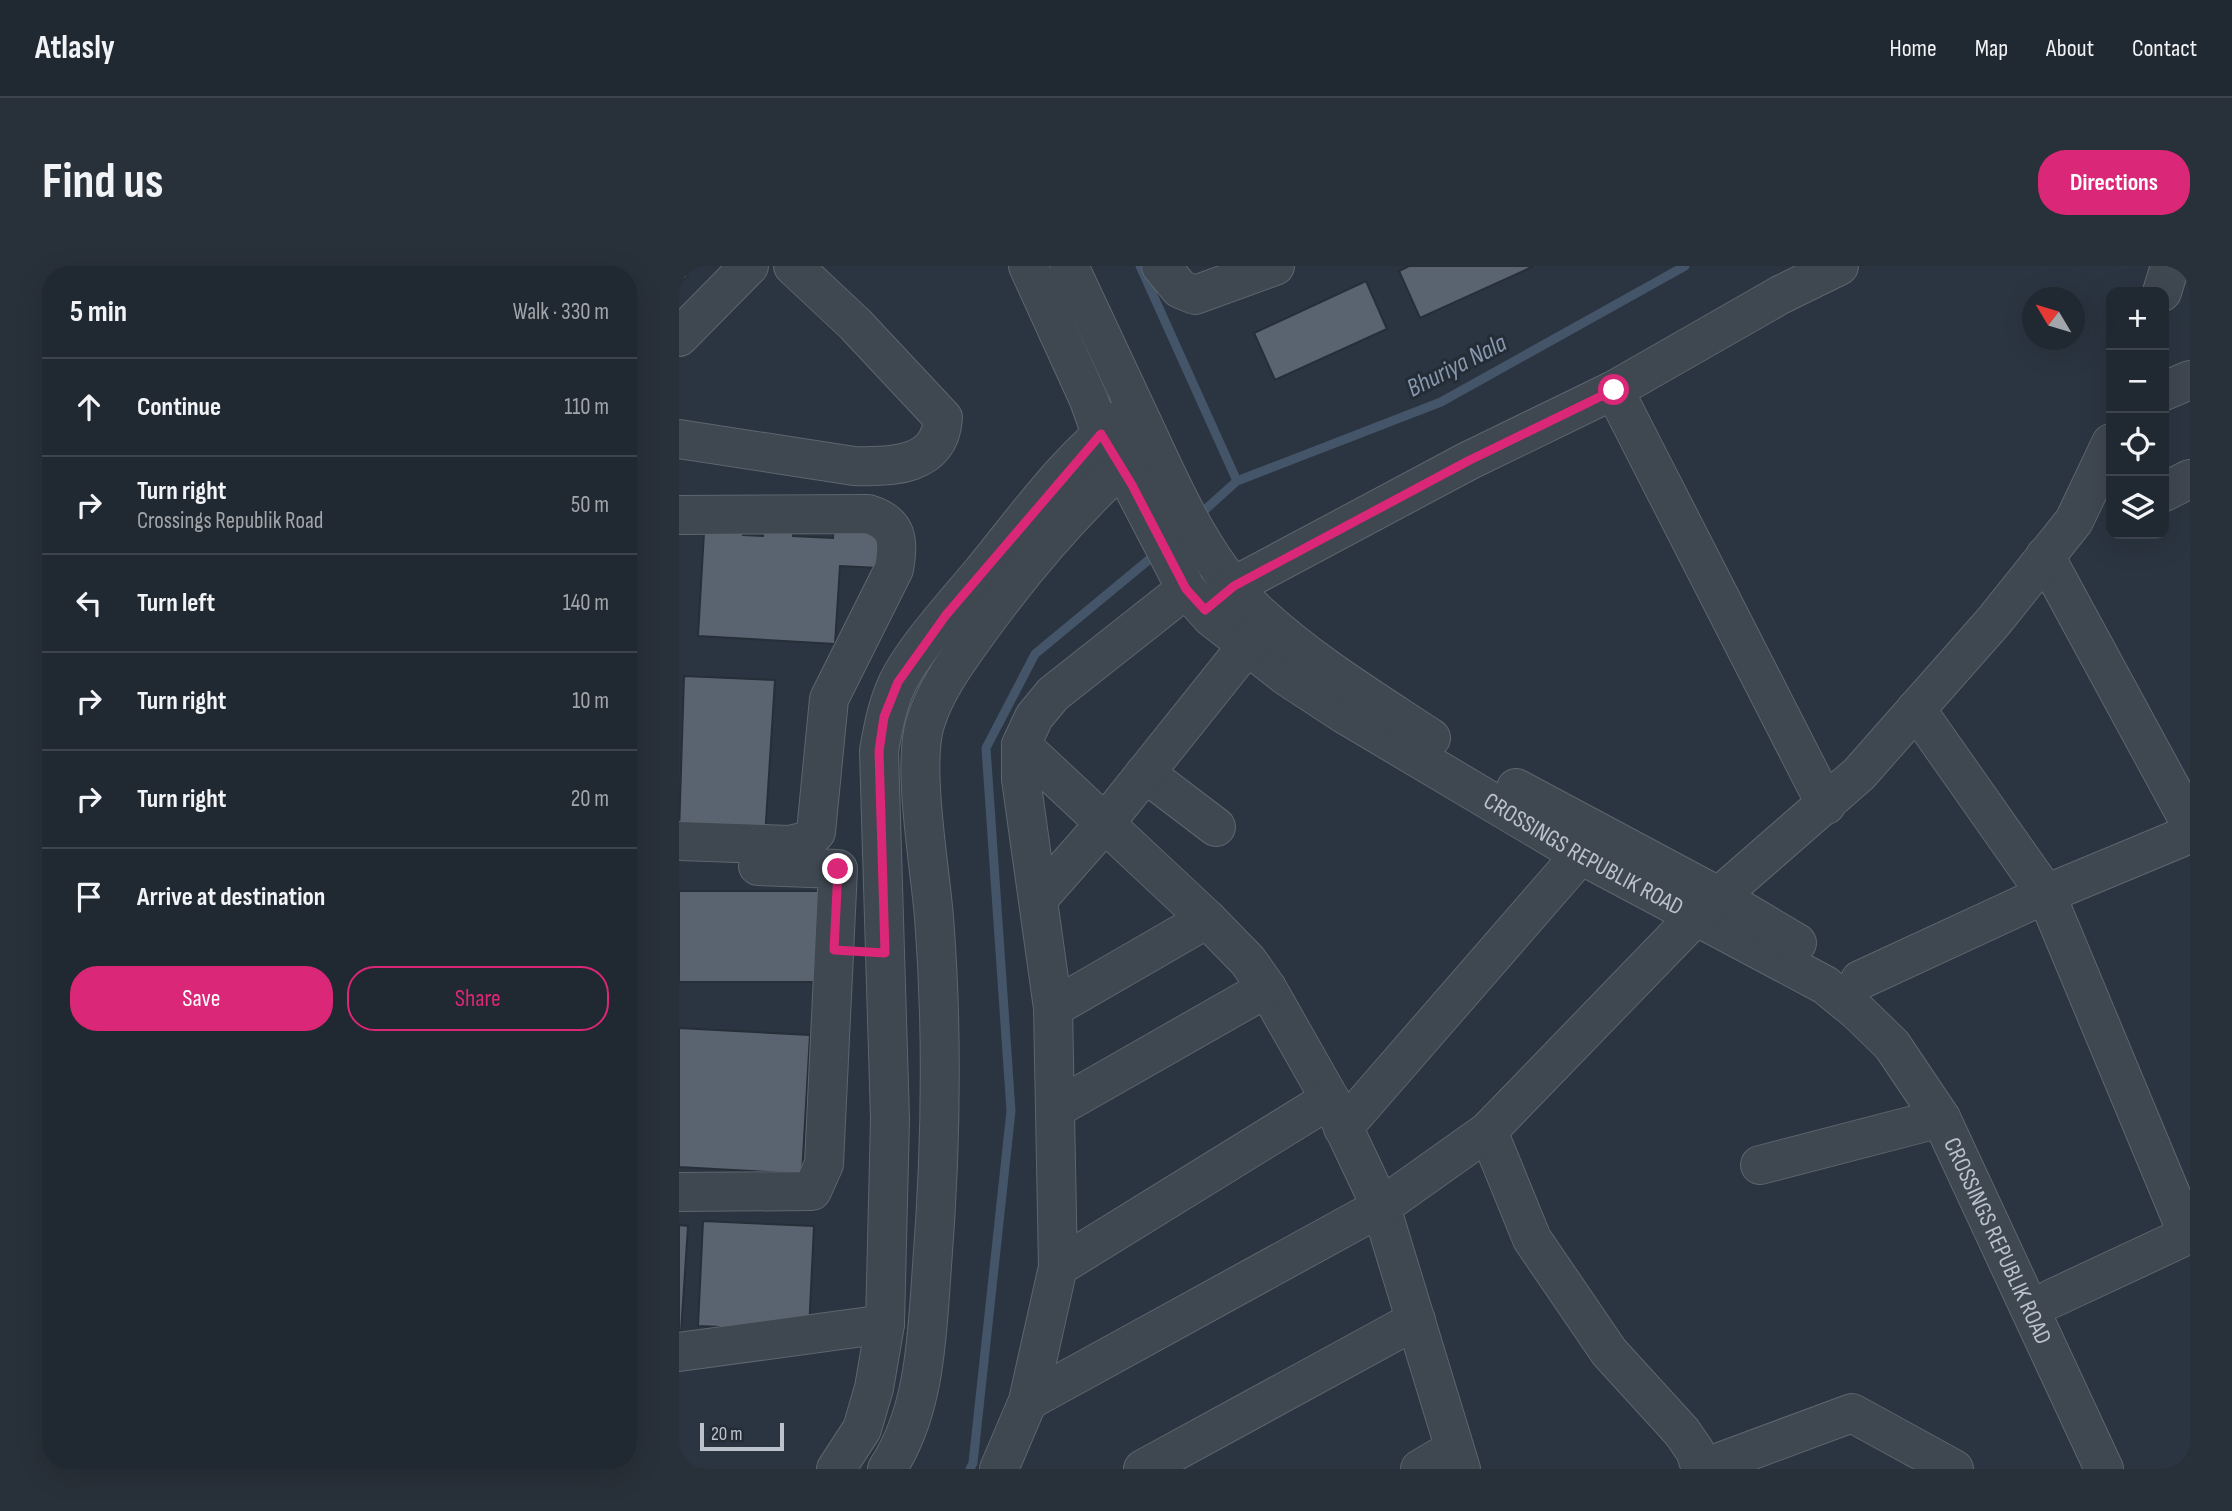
<!DOCTYPE html>
<meta charset="utf-8">
<style>
:root{--surface:#202831;--page:#283039;--text:#f1f3f6;--muted:#a2a6ab;--line:#3d444d;--accent:#db2777}
body{margin:0;font-family:"Sofia Sans Condensed",sans-serif;background:var(--page);color:var(--text)}
.controls{position:absolute;right:21px;top:21px;display:grid;overflow:hidden;border-radius:14px;box-shadow:0 7px 28px #0002}
.controls button{width:63px;height:63px;display:grid;place-items:center;padding:0;border:0;border-bottom:2px solid var(--line);background:var(--surface);color:var(--text);font:35px sans-serif}
.compass{position:absolute;left:1343px;top:21px;width:63px;height:63px;border-radius:50%;background:var(--surface);box-shadow:0 7px 28px #0002;rotate:308deg}
.scale{position:absolute;left:21px;bottom:18px;width:84px;box-sizing:border-box;padding-left:7px;border:4px solid #bcc2cb;border-top:0;font-size:19px;line-height:24px;white-space:nowrap;color:#bcc2cb;-webkit-text-stroke:5px #242c36;paint-order:stroke}
.stop{position:absolute;width:21px;height:21px;margin:-16px;border:5px solid #db2777;border-radius:50%;background:#fff}
.stop.end{background:#db2777;border-color:#fff;box-shadow:0 2px 7px #0008}
.list{margin:0;padding:0;list-style:none}
h2{display:flex;justify-content:space-between;align-items:center;height:91px;margin:0;padding:0 28px;font-size:30px}
h2 small{font-size:23px;font-weight:400;color:var(--muted)}
.list li{display:grid;grid-template-columns:46px 1fr auto;gap:21px;align-items:center;box-sizing:border-box;height:98px;padding:0 28px;border-top:2px solid var(--line)}
.list b{display:block;font-size:26px;white-space:nowrap}
.list p{margin:0;font-size:23px;white-space:nowrap;color:var(--muted)}
.list em{font-size:23px;font-style:normal;color:var(--muted)}
.actions{display:flex;gap:14px;padding:21px 28px}
.actions a{flex:1;padding:16px 0;border:2px solid var(--accent);border-radius:28px;text-align:center;font-size:24px;color:var(--accent)}
.actions .main{background:var(--accent);color:#fff}
.icon{flex:none;width:38px;height:38px;fill:none;stroke:currentColor;stroke-width:2;stroke-linecap:round;stroke-linejoin:round}
.map{position:relative;flex:none;width:1511px;height:1203px;overflow:hidden;border-radius:28px}
header{display:flex;align-items:center;gap:42px;box-sizing:border-box;height:98px;padding:0 35px;background:var(--surface);border-bottom:2px solid var(--line)}
header strong{font-size:33px}
nav{display:flex;gap:38px;margin-inline-start:auto;font-size:24px}
.intro{display:flex;align-items:center;justify-content:space-between;box-sizing:border-box;height:168px;padding:0 42px}
h1{margin:0;font-size:49px}
.button{padding:18px 32px;border-radius:28px;background:var(--accent);color:#fff;font-size:24px;font-weight:700}
main{display:flex;gap:42px;padding:0 42px}
aside{flex:1;background:var(--surface);border-radius:28px;box-shadow:0 7px 28px #0002}
.map>svg:first-child{display:block}
.lines{fill:none;stroke-linecap:round;stroke-linejoin:round}
.stream{stroke:#455569;stroke-width:9}
.building{fill:#5a6370;stroke:#262e38;stroke-width:2}
.minor-casing{stroke:#5d656e;stroke-width:40}
.minor{stroke:#3f4751;stroke-width:38}
.route{stroke:#db2777;stroke-width:9}
.labels{text-anchor:middle;dominant-baseline:central;stroke-width:6;stroke-linejoin:round;paint-order:stroke}
.street-label{font-size:24px;fill:#bcc2cb;stroke:#242c36}
.water-label{font-size:26px;font-style:italic;fill:#8798ae;stroke:#242c36}
</style>
<header>
<strong>Atlasly</strong>
<nav><a>Home</a><a>Map</a><a>About</a><a>Contact</a></nav>
</header>
<div class="intro"><h1>Find us</h1><a class="button">Directions</a></div>
<main>
<aside>
<h2>5 min<small>Walk · 330 m</small></h2>
<ul class="list">
<li><svg class="icon" aria-label="ahead" viewBox="0 0 24 24"><path d="M12 20V5M6 11l6-6 6 6"/></svg><div><b>Continue</b></div><em>110 m</em></li>
<li><svg class="icon" aria-label="right" viewBox="0 0 24 24"><path d="M7 20v-9h11M14 6l5 5-5 5"/></svg><div><b>Turn right</b><p>Crossings Republik Road</p></div><em>50 m</em></li>
<li><svg class="icon" aria-label="left" viewBox="0 0 24 24"><path d="M17 20v-9H6M10 6l-5 5 5 5"/></svg><div><b>Turn left</b></div><em>140 m</em></li>
<li><svg class="icon" aria-label="right" viewBox="0 0 24 24"><path d="M7 20v-9h11M14 6l5 5-5 5"/></svg><div><b>Turn right</b></div><em>10 m</em></li>
<li><svg class="icon" aria-label="right" viewBox="0 0 24 24"><path d="M7 20v-9h11M14 6l5 5-5 5"/></svg><div><b>Turn right</b></div><em>20 m</em></li>
<li><svg class="icon" aria-label="arrive" viewBox="0 0 24 24"><path d="M6 21V4h12l-3 4 3 4H6"/></svg><div><b>Arrive at destination</b></div></li>
</ul>
<div class="actions"><a class="main">Save</a><a>Share</a></div>
</aside>
<div class="map">
<svg width="1511" height="1203" viewBox="0 0 1511 1203">
<rect width="100%" height="100%" fill="#2b3541"/>
<g class="lines">
<g class="stream">
<path d="M461,0L558,215"/>
<path d="M519,250L558,215L762,136L1006,0"/>
<path d="M291,1203L294,1197L332,845L307,482L356,388L478,287"/>
</g>
</g>
<g class="building">
<path d="M0,0L9,10L0,18Z"/>
<path d="M730,0H853V1L741,52L720,5Z"/>
<path d="M687,15L708,63L596,114L575,67Z"/>
<path d="M26,249L65,251L64,269L84,270L85,253L114,254V270L154,272L155,256L204,259L201,302L161,300L156,378L19,370Z"/>
<path d="M5,410L96,414L86,571L0,567Z"/>
<rect x="0" y="625" width="148" height="91"/>
<path d="M0,762L131,769L123,908L0,901Z"/>
<path d="M24,955L135,960L130,1065L19,1060Z"/>
<path d="M0,959L9,960L2,1067H0Z"/>
</g>
<g class="lines">
<g class="minor-casing">
<g id="minor">
<path id="s1" d="M349,0L410,134L422,168L453,219L507,323L532,351L607,410L665,448L902,589L1146,719L1178,745L1213,779L1262,852L1425,1203"/>
<path d="M390,0C417,58 444,115 471,173C499,234 530,302 580,348C632,396 693,433 752,472"/>
<path d="M482,0L501,23L516,29L596,0"/>
<path d="M1483,26L1491,0"/>
<path d="M0,71L70,0"/>
<path d="M935,124L1147,539"/>
<path d="M1485,125L1511,114"/>
<path d="M0,173L175,200C214,201 261,200 264,152L176,58L114,0"/>
<path d="M1485,226L1511,213"/>
<path d="M0,249L189,248C219,257 220,274 215,303L150,433L137,566L128,575L110,579L0,575"/>
<path d="M1366,290L1511,557"/>
<path d="M536,335L555,320L789,195L935,124L1101,29L1160,0"/>
<path d="M1237,443L1367,628L1509,969"/>
<path d="M342,479L528,653L569,695L588,722L651,833L702,941L782,1203"/>
<path d="M466,507L537,561"/>
<path d="M837,522L1039,630L1118,677"/>
<path d="M360,632L427,556L583,361"/>
<path d="M1181,714L1367,628L1511,568"/>
<path d="M374,742L528,653"/>
<path d="M376,843L588,722"/>
<path d="M664,862L917,571"/>
<path d="M809,865L853,973L930,1086L1003,1166L1016,1185L1022,1203"/>
<path d="M1081,899L1262,852"/>
<path d="M0,926L133,925L145,898L159,603L79,600"/>
<path d="M379,1001L651,833"/>
<path d="M1372,1033L1511,968"/>
<path d="M0,1086L206,1058"/>
<path d="M349,1135L702,941L809,865L1016,651L1180,508L1315,355L1395,255L1432,177"/>
<path d="M157,1203L183,1163L195,1122L206,1058L211,853L200,485C204,462 208,440 218,418C234,384 277,337 302,307C345,255 387,194 442,153"/>
<path d="M208,1203C247,1144 248,1068 253,1000C262,884 264,767 255,651C251,602 233,501 246,458C256,424 278,395 298,367C346,300 398,240 459,185"/>
<path d="M320,1203L349,1135L379,1001L374,742L342,513V479L355,451L374,428L507,323"/>
<path d="M464,1203L737,1054"/>
<path d="M741,1203L775,1183"/>
<path d="M1022,1203L1173,1147L1275,1203"/>
</g>
</g>
<use href="#minor" class="minor"/>
</g>
<g class="lines">
<path class="route" d="M159,603L155,684L206,687L200,485L205,451L219,416L267,349L422,168L453,219L507,323L526,344L555,320L789,195L935,124"/>
</g>
<g class="labels">
<g class="street-label">
<text stroke="none"><textPath href="#s1" startOffset="840">CROSSINGS REPUBLIK ROAD</textPath></text>
<text stroke="none"><textPath href="#s1" startOffset="1428">CROSSINGS REPUBLIK ROAD</textPath></text>
</g>
<g class="water-label">
<text transform="translate(778 100) rotate(-27)">Bhuriya Nala</text>
</g>
</g>
</svg>
<div class="controls">
<button>+</button>
<button>−</button>
<button><svg class="icon" aria-label="locate" viewBox="0 0 24 24"><circle cx="12" cy="12" r="6"/><path d="M12 2v4M12 18v4M2 12h4M18 12h4"/></svg></button>
<button><svg class="icon" aria-label="layers" viewBox="0 0 24 24"><path d="M12 4l9 5-9 5-9-5zM3 14l9 5 9-5"/></svg></button>
</div>
<svg class="compass" viewBox="-18 -18 36 36"><path d="M0-13l5 13h-10z" fill="#e53935"/><path d="M0 13l5-13h-10z" fill="#a2a6ab"/></svg>
<div class="scale">20 m</div>
<div class="stop" style="left:935px;top:124px"></div>
<div class="stop end" style="left:159px;top:603px"></div>
</div>
</main>
